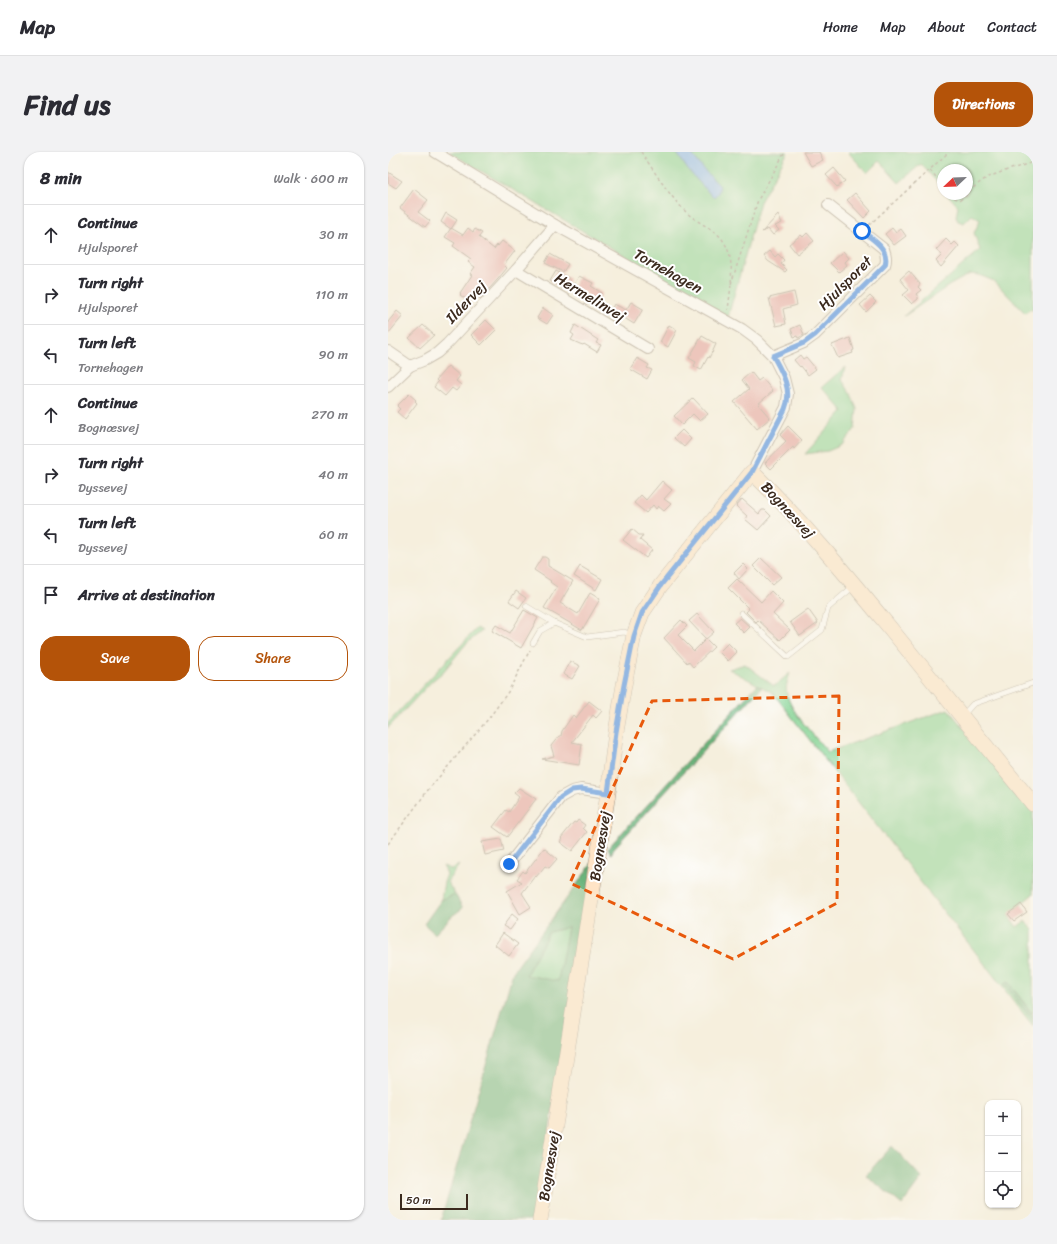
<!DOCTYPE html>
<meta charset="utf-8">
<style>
:root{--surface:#fff;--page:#f2f2f3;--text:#2b2b33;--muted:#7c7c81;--line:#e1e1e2;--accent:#b45309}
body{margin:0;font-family:Sriracha,sans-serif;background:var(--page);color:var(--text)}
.controls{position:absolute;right:12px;bottom:12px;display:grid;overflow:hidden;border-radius:8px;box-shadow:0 1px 3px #0004}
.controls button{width:36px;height:36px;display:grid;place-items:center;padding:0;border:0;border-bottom:1px solid var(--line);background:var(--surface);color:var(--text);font:20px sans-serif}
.compass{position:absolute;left:549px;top:12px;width:36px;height:36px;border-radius:50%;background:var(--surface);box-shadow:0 1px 3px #0004;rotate:247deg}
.scale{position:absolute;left:12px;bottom:10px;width:68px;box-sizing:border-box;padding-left:4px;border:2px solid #3b2a1e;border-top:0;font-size:11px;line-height:14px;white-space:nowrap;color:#3b2a1e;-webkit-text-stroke:3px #fff;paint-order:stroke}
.stop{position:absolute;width:12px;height:12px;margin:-9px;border:3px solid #1a73e8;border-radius:50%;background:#fff}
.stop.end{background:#1a73e8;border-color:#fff;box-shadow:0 1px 4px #0008}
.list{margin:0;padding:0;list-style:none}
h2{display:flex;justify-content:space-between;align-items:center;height:52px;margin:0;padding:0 16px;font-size:17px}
h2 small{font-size:13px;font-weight:400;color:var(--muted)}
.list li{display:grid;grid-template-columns:26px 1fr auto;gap:12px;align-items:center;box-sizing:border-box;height:60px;padding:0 16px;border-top:1px solid var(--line)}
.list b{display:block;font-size:15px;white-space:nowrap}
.list p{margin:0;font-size:13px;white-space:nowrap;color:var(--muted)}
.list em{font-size:13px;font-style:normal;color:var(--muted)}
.actions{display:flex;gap:8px;padding:12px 16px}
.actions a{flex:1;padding:9px 0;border:1px solid var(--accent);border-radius:16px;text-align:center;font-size:14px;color:var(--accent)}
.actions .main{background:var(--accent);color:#fff}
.icon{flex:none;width:22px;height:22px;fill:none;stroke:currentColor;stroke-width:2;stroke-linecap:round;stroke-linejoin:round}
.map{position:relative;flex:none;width:645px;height:1068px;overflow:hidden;border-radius:16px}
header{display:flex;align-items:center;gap:24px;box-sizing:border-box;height:56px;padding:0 20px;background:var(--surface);border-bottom:1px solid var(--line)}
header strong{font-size:19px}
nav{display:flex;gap:22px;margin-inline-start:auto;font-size:14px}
.intro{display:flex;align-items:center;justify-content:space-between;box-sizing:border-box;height:96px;padding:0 24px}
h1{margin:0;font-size:28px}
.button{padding:10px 18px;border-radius:16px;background:var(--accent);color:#fff;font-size:14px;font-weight:700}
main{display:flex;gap:24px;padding:0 24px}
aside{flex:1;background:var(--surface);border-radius:16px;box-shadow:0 1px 3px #0004}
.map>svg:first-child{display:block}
.green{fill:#83d291;stroke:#5f7e58}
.forest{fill:#6ab47b;stroke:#526f4c;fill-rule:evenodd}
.water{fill:#81b4ee;stroke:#5e6f86}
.building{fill:#e29594}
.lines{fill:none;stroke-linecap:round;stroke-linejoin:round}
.lane-casing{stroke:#988c7e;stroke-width:6}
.street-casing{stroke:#988c7e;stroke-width:12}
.secondary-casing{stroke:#988c7e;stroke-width:16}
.path{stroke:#988c7e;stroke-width:1.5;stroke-dasharray:3 3;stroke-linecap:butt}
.lane{stroke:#fff;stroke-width:5}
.street{stroke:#fff;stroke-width:10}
.secondary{stroke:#ffe4c6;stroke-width:15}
.route{stroke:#1a73e8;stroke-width:5}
.marked{fill:none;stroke:#e8590c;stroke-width:3;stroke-dasharray:8 5;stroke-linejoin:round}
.labels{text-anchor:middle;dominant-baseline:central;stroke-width:4;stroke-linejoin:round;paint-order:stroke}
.street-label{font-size:15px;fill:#3b2a1e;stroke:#fff}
</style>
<header>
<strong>Map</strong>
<nav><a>Home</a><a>Map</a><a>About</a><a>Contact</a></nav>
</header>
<div class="intro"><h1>Find us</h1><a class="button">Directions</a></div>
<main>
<aside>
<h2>8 min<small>Walk · 600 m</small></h2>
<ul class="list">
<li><svg class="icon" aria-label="ahead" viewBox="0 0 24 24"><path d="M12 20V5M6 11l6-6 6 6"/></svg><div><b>Continue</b><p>Hjulsporet</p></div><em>30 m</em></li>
<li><svg class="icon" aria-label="right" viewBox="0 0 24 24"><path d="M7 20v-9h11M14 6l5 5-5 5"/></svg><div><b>Turn right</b><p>Hjulsporet</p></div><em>110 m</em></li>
<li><svg class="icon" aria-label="left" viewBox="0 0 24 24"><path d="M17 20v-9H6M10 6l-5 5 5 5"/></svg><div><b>Turn left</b><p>Tornehagen</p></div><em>90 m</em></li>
<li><svg class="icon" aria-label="ahead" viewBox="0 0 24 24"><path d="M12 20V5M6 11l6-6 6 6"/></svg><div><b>Continue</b><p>Bognæsvej</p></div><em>270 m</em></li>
<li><svg class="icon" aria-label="right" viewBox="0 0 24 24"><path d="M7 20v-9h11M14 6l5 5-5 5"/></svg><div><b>Turn right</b><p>Dyssevej</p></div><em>40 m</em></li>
<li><svg class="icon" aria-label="left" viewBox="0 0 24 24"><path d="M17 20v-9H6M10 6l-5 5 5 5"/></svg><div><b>Turn left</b><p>Dyssevej</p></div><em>60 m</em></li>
<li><svg class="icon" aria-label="arrive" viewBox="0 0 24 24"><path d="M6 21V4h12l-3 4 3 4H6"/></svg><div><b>Arrive at destination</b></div></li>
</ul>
<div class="actions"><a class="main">Save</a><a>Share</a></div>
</aside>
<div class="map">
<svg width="645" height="1068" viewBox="0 0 645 1068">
<rect width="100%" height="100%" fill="#fff"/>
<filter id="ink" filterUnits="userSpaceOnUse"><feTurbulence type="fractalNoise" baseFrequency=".025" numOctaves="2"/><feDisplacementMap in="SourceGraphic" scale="8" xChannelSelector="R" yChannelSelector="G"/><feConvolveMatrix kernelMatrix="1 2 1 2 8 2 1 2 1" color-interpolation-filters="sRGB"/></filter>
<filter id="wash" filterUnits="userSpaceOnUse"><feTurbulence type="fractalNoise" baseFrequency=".012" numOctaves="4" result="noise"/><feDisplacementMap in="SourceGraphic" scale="16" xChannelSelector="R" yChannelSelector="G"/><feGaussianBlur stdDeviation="0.9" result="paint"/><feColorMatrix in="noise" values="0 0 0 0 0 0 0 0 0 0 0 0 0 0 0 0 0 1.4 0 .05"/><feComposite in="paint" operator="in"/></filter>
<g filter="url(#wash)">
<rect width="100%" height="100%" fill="#f5efdd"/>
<g class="green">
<path d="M61,0H400L372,50L340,165Z"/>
<path d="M460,0H645V159L643,157L637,161L606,129L591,123L582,122L562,133L516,164L592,98L586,81L592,68L584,63L576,71L570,69L568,65L570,54L559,42H579V18H555V37L533,12L511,31L491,9L479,21Z"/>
<path d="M457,215L454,228L463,242L469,257L467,277L454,293L440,299L417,302L455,259L434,235Z"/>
<path d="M89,476L94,479L78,492L55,520L44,529L0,576V571Z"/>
<path d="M357,512L386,534L402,521C400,528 397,534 399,542C402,559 428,586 440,600L560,557L645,660V742L620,763L629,775L637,769L645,778V861H644L620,830L617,832L645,869V874L385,541L341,517Z"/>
<path d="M71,713L59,730L67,742L53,748L56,730L59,722L55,714L63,717Z"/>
<path d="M180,775L170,830L138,823L161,780Z"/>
</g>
<g class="forest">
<path d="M369,533L374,535L226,696L223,702L220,696Z"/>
<path d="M205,710L147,1068H53L125,820ZM180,775L170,829L138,823L161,780Z"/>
<path d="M67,742L75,756L64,764L47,782L36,772L53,748Z"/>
<path d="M620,830L645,863V869L616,832Z"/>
<path d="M504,994L534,1026L514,1053L478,1023Z"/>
</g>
<path class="water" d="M288,0H302L318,20L332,34L330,41L326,45L322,42L300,18Z"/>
<g id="blocks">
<g class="building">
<path d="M415,0H431L435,8L423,14Z"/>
<path d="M446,16L457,29L449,35L438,23Z"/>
<path d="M0,20L14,29L8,36L0,31Z"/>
<path d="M26,37L40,48L30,60L42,69L37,75L12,56Z"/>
<path d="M467,41L483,59L476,66L459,48Z"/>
<path d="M58,61L69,68L63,77L53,70Z"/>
<path d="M390,63L394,71L387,74L391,78L385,83L380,77L374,80Z"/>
<path d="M63,76L75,83L80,76L85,80L87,77L94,81L91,85L106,97L109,93L110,94L114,89L127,99L116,113L119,116L110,127L92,147L87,142L82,150L72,143L73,142L72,141L84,123L82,122L87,115L80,110L83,107L65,94L67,91L57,85Z"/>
<path d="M504,76L508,81L513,77L518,84L506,93L497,82Z"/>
<path d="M419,81L426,89L409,102L401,92L413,83L415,85Z"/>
<path d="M558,87L564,93L567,90L571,94L553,115L548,109L554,103L548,98Z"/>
<path d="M382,99L387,105L390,102L396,108L393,112L399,118L397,120L380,109L376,104Z"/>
<path d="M455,99L461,106L457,110L459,113L451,120L442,111Z"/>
<path d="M162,102L180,112L175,120L157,111Z"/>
<path d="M168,119L182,127L176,137L162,129Z"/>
<path d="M521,119L532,132L530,135L533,138L528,142L530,145V147L524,152L515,143L521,138L512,127Z"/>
<path d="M191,124L205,131L203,134L214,141L209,151L198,144L199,142L185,134Z"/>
<path d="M406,140L409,153L395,157L398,172L388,174L381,146Z"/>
<path d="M482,144L488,150L478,160L472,153Z"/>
<path d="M243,150L255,157L246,172L233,164L231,168L221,162L226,152L238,158Z"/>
<path d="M155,156L165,163L159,172L149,166Z"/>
<path d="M9,159L15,164L0,182V170Z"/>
<path d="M98,168L108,178L93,193L83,183Z"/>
<path d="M35,173L46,183L32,196L21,186Z"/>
<path d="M187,173L210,188L208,191L213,193L209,200L196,192L195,193L192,192L183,188L186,183L183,181Z"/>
<path d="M281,173L289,178L280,195L272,190Z"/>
<path d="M412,173L416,183L410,186L409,184L406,185L403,177Z"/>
<path d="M314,184L328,192L324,201V200L321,206L320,205L313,218L306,214L308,210L301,206Z"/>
<path d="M462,186L466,198L464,199L465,201L450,206L444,193Z"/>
<path d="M412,203L415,207L418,205L428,217L420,223L413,214L412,215L406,208Z"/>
<path d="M249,206L261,213L259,216L264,218L259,227L242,217Z"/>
<path d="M60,214L72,224L68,229L73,233L68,239L64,236L57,244L46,235L50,230L48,228Z"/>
<path d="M363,220L370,229L374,226L385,239L370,252L382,266L369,277L346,250L361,237L354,228Z"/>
<path d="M21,242L28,248L27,249L29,251L17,267L9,260L12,257L9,254Z"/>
<path d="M305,246L320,262L312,269L305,262L294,273L286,264Z"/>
<path d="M400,274L414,288L406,297L405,295L383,317L377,311L398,289L392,283Z"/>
<path d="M294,278L303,287L296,295L286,286Z"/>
<path d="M274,329L284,338L276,347L283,352L276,359L270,354L268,357L265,353L258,361L246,351L253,343L258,348Z"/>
<path d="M354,347L371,362L374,358H377L383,364L370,378L357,367L359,364L348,354Z"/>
<path d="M244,377L251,383H255L252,388L264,398L258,406L235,388Z"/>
<path d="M154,405H157L160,407V414L185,429L172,451L190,462L202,441L212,447L194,478L156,456L169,435L162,430L163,429L146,418Z"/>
<path d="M373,406L393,425L384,433L365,414Z"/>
<path d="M355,412L360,417L351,427L346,421Z"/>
<path d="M192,414L214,427L208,438L186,424Z"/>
<path d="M349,427L373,450L383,439L395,451L385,462L402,478L392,488L370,468L368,470L358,460L361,457L340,436Z"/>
<path d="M128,439L138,446L131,456L121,449Z"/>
<path d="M420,457L430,471L412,484L402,470Z"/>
<path d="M136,458L150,466L133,496L104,479L108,473L122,481Z"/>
<path d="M309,462L326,480L318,487L301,469Z"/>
<path d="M352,466L362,475L356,481L346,471Z"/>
<path d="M293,468L299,474L290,483L306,499L318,487L326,495L305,515L300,509L299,511L276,486Z"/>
<path d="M340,491L349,500L340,509L331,500Z"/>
<path d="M182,509L192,514L184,527L175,522Z"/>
<path d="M201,549L214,559L208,566L205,563L184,590L194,592L191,613L154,607L166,604L163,594L171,584H173L174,579L185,563L188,566Z"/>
<path d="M131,636L148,647L119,685L105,675L118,658L121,660L131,645L126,641Z"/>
<path d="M190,668L197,673L195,676L199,680L184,699L172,690L174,687L173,686L186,670L188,671Z"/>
<path d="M113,687L116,699L97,703L94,690Z"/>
<path d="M156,696L169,707L161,716L157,714L148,725L147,724L134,741L143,755L132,762L119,739L134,730L129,727L135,719L137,721Z"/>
<path d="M633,752L639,760L626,769L620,762Z"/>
<path d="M124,762L130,767L122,778L115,774Z"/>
<path d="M115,781L130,792L121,804L107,793Z"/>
</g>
</g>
</g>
<g filter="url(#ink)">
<use href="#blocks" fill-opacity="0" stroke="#988c7e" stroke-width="1"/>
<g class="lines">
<g class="lane-casing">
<g id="lane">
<path d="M138,454L166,471"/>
<path d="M353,461L400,505L434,478L440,456L466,434"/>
<path d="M145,491L152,479L166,471L199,485L236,480L245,483"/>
<path d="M575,563L585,552L645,531"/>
</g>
</g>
<g class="street-casing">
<g id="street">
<path d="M47,0L167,73L354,177L369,188L385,204L396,226L400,242L398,255L364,320"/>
<path d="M128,118L260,197"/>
<path d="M0,199L22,214"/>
<path d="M385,204L416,191L427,183L497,113C499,107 498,103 496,97L440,53"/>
<path d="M0,235L22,214L37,208L49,201L59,192L128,118L167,73"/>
<path d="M121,712L173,645L184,639L193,637L220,641"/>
</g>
</g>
<g class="secondary-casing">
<path id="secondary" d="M152,1068L220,641L228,580L236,533L246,483L254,461L273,433L364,320C412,367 455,419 498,471C547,531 596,591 645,652"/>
</g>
<g class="path">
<path d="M253,0C267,20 280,42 297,59C306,68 317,73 327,80C350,98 343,132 340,158"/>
<path d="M542,18L555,33"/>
<path d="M562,42L566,46L572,48C580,42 588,32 597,27C612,19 629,16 645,10"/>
<path d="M481,73L561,0"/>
<path d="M343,132L370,48L397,0"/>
<path d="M0,692L40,638L101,566L120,540L142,498"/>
</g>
<use href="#lane" class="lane"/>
<use href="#street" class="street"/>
<use href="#secondary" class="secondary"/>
</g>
</g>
<g class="lines" filter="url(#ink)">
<path class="route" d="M121,712L173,645L184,638L193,637L220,641L228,580L236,533L246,484L254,461L273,433L364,320L397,257C405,238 394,220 385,204L416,191L427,183L497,113C502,97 485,88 474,79"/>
</g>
<path d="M0 0H645V1068H0ZM451,544L449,751L345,807L182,731L264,549Z" fill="#f5efdd" fill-opacity=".55" fill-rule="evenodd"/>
<path class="marked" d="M451,544L449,751L345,807L182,731L264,549Z"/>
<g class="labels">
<g class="street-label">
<text transform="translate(280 119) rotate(29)">Tornehagen</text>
<text transform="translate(457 131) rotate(-45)">Hjulsporet</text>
<text transform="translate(202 145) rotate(31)">Hermelinvej</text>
<text transform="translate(78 150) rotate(-47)">Ildervej</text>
<text transform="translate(400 358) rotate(47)">Bognæsvej</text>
<text transform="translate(212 694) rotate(-81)">Bognæsvej</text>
<text transform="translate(161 1014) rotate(-81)">Bognæsvej</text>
</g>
</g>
</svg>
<div class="controls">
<button>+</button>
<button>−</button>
<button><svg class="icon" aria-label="locate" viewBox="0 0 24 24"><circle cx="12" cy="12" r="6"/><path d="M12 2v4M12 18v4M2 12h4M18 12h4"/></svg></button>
</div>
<svg class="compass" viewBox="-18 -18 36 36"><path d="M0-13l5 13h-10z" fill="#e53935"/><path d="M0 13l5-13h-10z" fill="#7c7c81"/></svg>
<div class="scale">50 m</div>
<div class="stop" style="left:474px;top:79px"></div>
<div class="stop end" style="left:121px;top:712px"></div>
</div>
</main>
